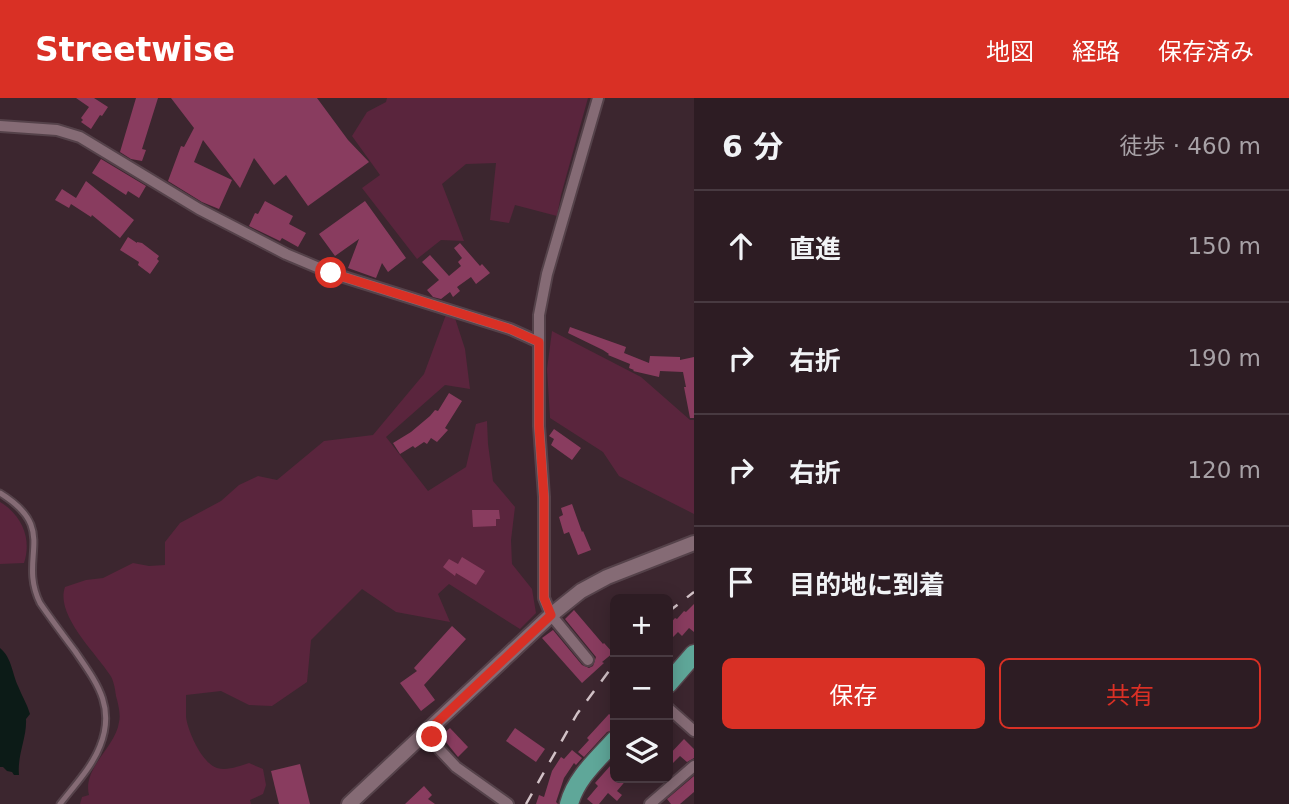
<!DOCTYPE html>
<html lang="ja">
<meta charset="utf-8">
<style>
:root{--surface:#2d1c23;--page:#392930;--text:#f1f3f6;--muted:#a7a1a6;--line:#483a41;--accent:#d93025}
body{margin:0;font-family:"DejaVu Sans","Noto Sans JP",sans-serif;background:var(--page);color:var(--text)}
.controls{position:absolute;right:21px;bottom:21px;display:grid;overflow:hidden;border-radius:10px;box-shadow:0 4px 18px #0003}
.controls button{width:63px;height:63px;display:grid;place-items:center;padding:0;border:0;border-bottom:2px solid var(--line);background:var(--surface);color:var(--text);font:35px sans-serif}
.stop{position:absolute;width:21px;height:21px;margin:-16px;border:5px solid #d93025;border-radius:50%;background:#fff}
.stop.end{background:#d93025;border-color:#fff;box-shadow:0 2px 7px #0008}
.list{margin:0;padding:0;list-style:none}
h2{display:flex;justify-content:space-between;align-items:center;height:91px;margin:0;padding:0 28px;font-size:30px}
h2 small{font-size:23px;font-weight:400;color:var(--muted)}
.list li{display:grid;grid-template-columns:46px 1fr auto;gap:21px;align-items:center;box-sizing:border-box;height:112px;padding:0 28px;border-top:2px solid var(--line)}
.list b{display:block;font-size:26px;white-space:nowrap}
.list em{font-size:23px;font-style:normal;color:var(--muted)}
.actions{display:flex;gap:14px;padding:21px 28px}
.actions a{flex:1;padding:16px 0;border:2px solid var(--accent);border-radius:10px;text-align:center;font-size:24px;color:var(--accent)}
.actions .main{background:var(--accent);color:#fff}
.icon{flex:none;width:38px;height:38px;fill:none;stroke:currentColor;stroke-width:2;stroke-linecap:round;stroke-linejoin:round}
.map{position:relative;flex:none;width:694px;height:706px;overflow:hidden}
header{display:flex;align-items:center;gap:42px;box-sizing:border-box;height:98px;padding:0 35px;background:var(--accent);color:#fff}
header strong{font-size:33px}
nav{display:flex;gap:38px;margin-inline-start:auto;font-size:24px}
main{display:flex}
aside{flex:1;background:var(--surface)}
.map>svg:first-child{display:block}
.green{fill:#5a253d}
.water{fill:#0c1b17}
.building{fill:#893c5f}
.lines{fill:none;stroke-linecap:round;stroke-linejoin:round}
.service-casing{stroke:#55424a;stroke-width:9}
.minor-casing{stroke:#55424a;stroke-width:14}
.tertiary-casing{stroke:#55424a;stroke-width:18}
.primary-casing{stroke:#55424a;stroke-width:21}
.service{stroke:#856b75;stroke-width:5}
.minor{stroke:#856b75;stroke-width:10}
.tertiary{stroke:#856b75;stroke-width:14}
.primary{stroke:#5fa799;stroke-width:18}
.rail{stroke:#d1c1c6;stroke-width:2.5;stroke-dasharray:12 12;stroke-linecap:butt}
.route{stroke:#d93025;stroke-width:9}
</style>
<header>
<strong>Streetwise</strong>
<nav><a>地図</a><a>経路</a><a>保存済み</a></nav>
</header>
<main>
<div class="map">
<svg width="694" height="706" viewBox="0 0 694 706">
<rect width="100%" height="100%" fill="#3c262f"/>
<g class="green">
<path d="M387,0H588L561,97L557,118L515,107L509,125L490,122L496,65L466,66L442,86L464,143L441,142L417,161L362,90L380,77L352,38L367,14L386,4Z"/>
<path d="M447,214L454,217L465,251L470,291L445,287L386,339L428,393L466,369L476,326L487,323L488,346L493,383L515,409L511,442L512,466L532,491L536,515L520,531L449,486L438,496L450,524L396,514L362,491L311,542L307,584L272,608L249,607L221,593L186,597C186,604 186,612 186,619C188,634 202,665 217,670C228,673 239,668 249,665L263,671L266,687L263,696L250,702L251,706H80L82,699L89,697C82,670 116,649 119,624C121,617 118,605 116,598C115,591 114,583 110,577C96,555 55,517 65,489L86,482L103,480L133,465L149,468L165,467V444L180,425L221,403L239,387L258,378L277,382L324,343L373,337L424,276Z"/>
<path d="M552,233L641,279L690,322H694V416L619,378L603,354L550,320L547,271Z"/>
<path d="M0,404C22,417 32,441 24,465L0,466Z"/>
</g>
<path class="water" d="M0,550C12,560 12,575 18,588C22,598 27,606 30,616L26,621C27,640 17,657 19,677H14L12,674L7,673L3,669H0Z"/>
<g class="building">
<path d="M76,0H94L108,9L102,18L100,17L91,31L81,24L83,22L81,20L89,9Z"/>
<path d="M136,0H158L142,51L146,52L142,63L131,61L120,54Z"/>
<path d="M171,0H317L348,42L369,64L308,108L286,77L274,87L254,60L240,90L203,42L194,64L232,82L219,111L202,104L168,83L181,48L184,49L194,30Z"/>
<path d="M101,61L146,88L139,100L128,93L126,97L92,75Z"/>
<path d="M86,83L134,122L120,140L92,117L91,119L71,106L69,110L55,102L62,91L76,100Z"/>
<path d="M265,103L293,118L289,126L306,135L298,149L282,140L280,143L249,128L255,115L258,116Z"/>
<path d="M365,103L406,160L388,174L382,165L376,180L348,170L359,141L335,158L319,136Z"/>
<path d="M128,139L137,145V144L142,145L159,158L157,161L159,163L150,176L138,167L139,164L120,152Z"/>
<path d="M460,145L480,168L482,166L490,175L476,186L471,179L457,189L460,193L453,199L450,194L441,201L433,199L427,192L439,182L422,164L430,157L449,178L461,168L458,164L462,160L454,150Z"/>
<path d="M570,229L626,249L624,255L649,265L650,258L680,259V262L694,259V320H690L684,289H686L683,274L660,273L659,279L633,273L634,272L629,270L630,266L608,257L609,256L603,252L568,235Z"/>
<path d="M449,295L462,303L445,330L448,332L437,344L431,340L427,346L424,344L415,350L413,348L400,356L393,345L411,334L430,318L435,312L438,313Z"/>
<path d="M554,331L581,350L572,362L551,347L554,341L549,338Z"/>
<path d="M572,406L582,434L583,433L591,452L578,457L569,434L564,436L559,419L563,417L561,410Z"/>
<path d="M472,412H499L500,421H496V428L473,429Z"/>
<path d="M462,459L485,473L476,487L456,475L455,478L443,469L449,461L458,466Z"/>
<path d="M694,506V534L689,530L682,538L678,534L668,544V528L675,520L677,521L684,513L686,514Z"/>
<path d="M574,512L603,546L604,545L613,555L602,564L604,565L582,585L542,540L553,532L582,567L589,570L593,568L596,559L565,521Z"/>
<path d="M452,528L466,541L424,587L435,602L421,613L400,585L417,573L414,570Z"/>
<path d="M609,616L615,621V631L607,634L584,659L578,654L589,642L587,640Z"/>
<path d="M450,630L468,649L458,659L441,638Z"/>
<path d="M515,630L545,651L536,664L506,643Z"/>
<path d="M684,641L694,651V660L687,664L680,658L668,670V658Z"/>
<path d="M572,652L582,660L576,667L574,665L564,680L556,704L558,706H536L539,697L544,699L552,673L561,659L564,661Z"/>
<path d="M300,666L310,706H279L271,673Z"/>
<path d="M611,667L615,671V680H628L617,693L622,697L617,703L608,695L599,706H593L587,701L598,688L595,685Z"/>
<path d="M694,678V694L680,706H671L667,701Z"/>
<path d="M424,688L432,697L428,701L435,706H405Z"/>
</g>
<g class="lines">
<g class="service-casing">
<path id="service" d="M0,395C60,432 17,458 40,505C51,521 63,537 75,553C96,584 116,608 100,648C92,669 74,688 60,706"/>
</g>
<g class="minor-casing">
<g id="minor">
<path d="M0,28L57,32L80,39L199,111L286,156L331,175L510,231L539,244"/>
<path d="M588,562L551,517L544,500V399L539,328V217L547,176L598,0"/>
<path d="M668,610L694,633"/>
<path d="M428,633L440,652L456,669L508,706"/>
<path d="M650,706L694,668"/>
</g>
</g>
<g class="tertiary-casing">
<path id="tertiary" d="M349,706L551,517L581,493L607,479L694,445"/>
</g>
<g class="primary-casing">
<g id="primary">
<path d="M668,586L694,556"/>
<path d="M569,706C576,680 597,662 615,642"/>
</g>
</g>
<use href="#service" class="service"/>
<use href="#minor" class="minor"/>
<use href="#tertiary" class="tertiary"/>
<use href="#primary" class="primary"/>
<g class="rail">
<path d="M668,514L694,494"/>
<path d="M526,706L577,616L615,565"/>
</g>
</g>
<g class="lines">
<path class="route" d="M331,175L510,231L539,244V328L544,400V500L551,517L428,633L432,639"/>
</g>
</svg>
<div class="controls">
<button>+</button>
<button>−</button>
<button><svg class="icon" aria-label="layers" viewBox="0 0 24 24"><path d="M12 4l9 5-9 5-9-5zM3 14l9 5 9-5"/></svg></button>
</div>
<div class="stop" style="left:331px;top:175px"></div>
<div class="stop end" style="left:432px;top:639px"></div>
</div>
<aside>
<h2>6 分<small>徒歩 · 460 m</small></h2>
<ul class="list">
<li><svg class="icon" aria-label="ahead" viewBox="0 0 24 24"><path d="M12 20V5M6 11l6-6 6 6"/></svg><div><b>直進</b></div><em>150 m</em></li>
<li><svg class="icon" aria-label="right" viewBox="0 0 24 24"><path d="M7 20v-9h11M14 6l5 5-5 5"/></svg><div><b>右折</b></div><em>190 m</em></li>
<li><svg class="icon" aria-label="right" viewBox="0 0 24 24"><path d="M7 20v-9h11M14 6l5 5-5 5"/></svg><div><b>右折</b></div><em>120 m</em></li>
<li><svg class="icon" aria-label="arrive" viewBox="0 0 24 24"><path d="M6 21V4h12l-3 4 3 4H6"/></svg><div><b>目的地に到着</b></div></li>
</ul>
<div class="actions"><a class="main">保存</a><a>共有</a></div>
</aside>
</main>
